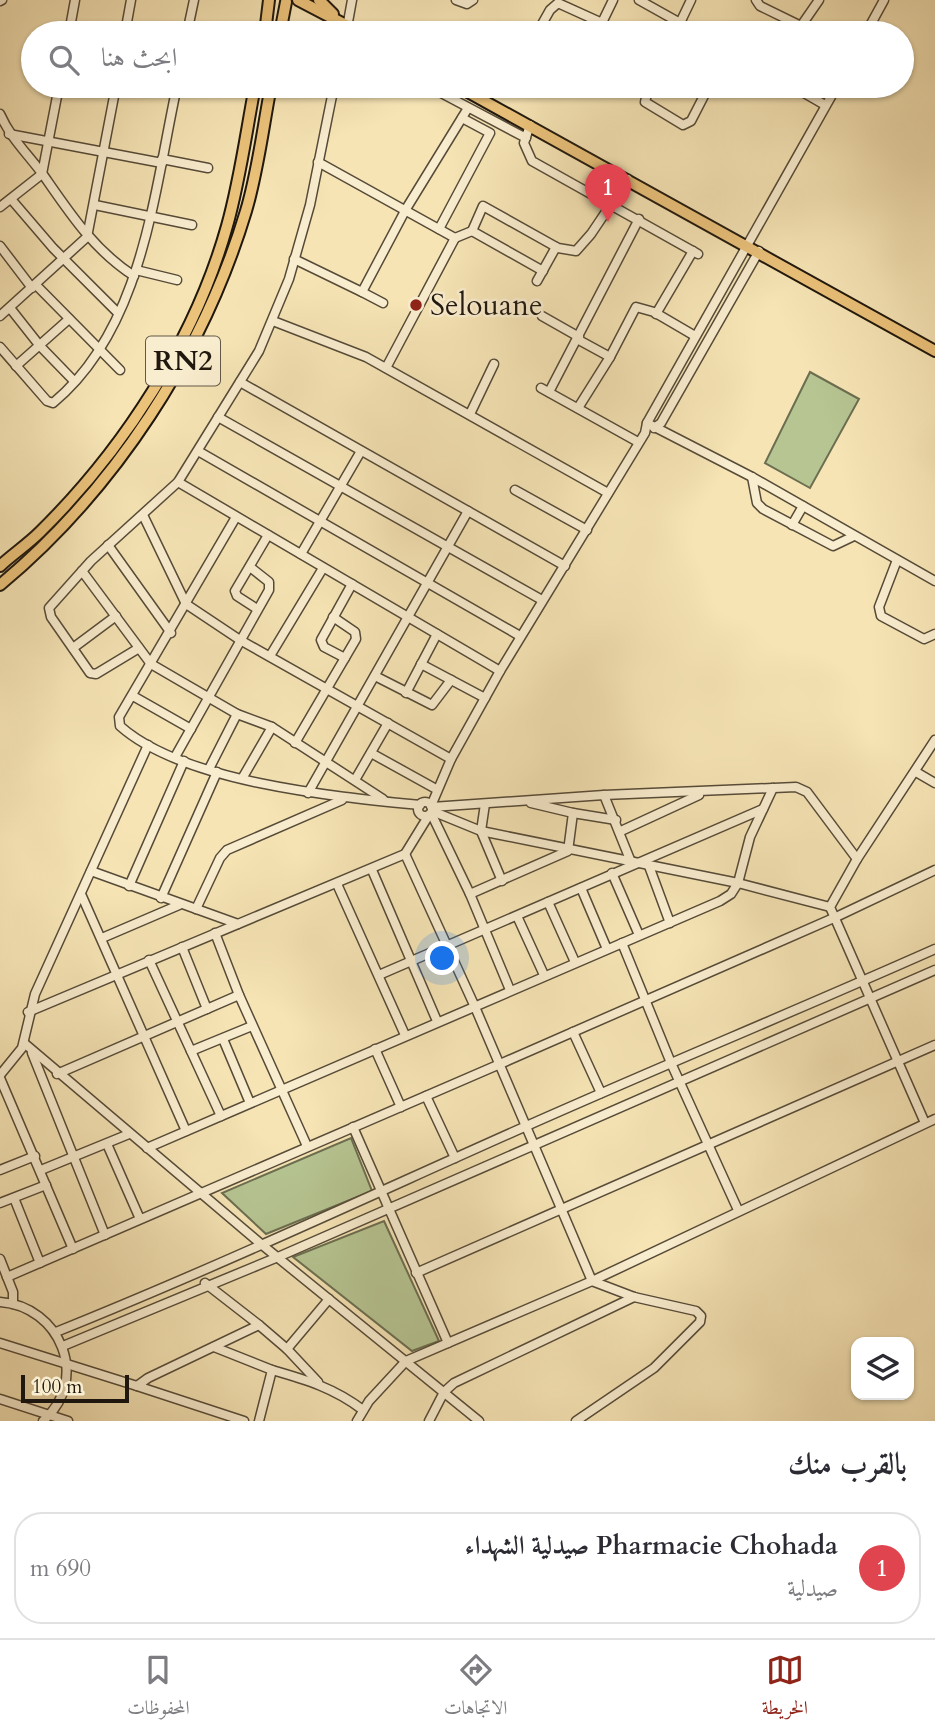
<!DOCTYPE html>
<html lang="ar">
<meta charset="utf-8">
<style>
:root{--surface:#fff;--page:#f7f7f7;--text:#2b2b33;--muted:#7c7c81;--line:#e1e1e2;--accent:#8f2418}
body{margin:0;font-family:Cardo,Amiri,serif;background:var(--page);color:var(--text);direction:rtl}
.controls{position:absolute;right:21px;bottom:21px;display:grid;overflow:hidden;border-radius:14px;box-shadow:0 2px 5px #0004}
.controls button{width:63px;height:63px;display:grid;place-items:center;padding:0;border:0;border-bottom:2px solid var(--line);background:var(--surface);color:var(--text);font:35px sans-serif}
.scale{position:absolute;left:21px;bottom:18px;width:108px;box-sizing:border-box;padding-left:7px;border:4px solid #20180e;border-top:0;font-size:19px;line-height:24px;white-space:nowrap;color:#20180e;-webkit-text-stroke:5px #f9edcf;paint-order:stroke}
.you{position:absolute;left:443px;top:959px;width:24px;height:24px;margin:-18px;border:5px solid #fff;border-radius:50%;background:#1a73e8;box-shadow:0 0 0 10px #1a73e833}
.badge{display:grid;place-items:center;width:46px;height:46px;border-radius:50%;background:var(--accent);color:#fff;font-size:23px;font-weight:700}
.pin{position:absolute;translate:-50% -58px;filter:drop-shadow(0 2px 4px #0008)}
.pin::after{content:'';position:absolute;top:37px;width:24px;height:21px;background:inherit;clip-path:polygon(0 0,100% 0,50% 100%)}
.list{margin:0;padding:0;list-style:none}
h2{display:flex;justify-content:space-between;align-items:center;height:91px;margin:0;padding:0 28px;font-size:30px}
h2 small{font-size:23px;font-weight:400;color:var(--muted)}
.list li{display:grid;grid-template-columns:46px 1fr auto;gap:21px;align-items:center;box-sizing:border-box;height:112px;margin:0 14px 14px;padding:0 14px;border:2px solid var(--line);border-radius:28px}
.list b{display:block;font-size:26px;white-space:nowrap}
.list p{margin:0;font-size:23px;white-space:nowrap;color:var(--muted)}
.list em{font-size:23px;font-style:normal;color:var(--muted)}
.icon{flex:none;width:38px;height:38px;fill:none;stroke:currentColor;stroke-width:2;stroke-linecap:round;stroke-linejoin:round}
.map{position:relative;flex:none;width:935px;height:1421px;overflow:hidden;direction:ltr}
.search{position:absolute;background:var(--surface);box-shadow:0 2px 5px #0004;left:21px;right:21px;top:21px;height:77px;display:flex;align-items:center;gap:18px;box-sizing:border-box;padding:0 24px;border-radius:38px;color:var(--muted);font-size:26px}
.sheet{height:217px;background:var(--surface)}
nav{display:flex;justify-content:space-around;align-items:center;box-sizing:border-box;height:98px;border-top:2px solid var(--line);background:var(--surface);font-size:19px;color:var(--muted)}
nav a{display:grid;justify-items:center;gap:4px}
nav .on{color:var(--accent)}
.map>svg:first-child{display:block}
.green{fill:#b6c592;stroke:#6b6e50;stroke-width:2}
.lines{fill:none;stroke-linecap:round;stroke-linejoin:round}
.minor-casing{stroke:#564b38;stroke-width:11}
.highway-casing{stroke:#20180e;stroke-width:14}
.minor{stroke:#f9edcf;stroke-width:8}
.highway{stroke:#ebc27a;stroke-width:10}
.poi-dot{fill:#8f2418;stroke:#f9edcf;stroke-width:2.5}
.labels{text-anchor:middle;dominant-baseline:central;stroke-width:5;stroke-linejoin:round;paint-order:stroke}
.shield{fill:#f9edcf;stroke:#615848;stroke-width:2}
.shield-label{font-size:28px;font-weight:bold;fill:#20180e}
.poi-label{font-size:30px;fill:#20180e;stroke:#f9edcf;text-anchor:start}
</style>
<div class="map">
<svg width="935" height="1421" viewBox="0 0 935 1421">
<rect width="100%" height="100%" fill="#f6e4b5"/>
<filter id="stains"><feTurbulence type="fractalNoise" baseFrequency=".00286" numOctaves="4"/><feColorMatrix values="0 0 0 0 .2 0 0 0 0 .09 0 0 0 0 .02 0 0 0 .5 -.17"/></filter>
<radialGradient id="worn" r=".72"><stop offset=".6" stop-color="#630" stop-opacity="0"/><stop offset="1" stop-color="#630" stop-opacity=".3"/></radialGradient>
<g class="green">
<path d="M810,372L859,399L810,488L765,463Z"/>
<path d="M351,1138L372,1191L266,1234L222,1193Z"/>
<path d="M384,1221L439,1341L412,1351L293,1257Z"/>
</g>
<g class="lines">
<g class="minor-casing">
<g id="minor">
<path d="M456,0L467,4L473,0"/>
<path d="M639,0L698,33"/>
<path d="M756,0L760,6L801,26L819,0"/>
<path d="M0,1L2,0"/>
<path d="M680,23L691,0"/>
<path d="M69,33L75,0"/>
<path d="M125,33L131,0"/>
<path d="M187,33L194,0"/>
<path d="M346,33L352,0"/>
<path d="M537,33L550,10L558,3L602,23"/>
<path d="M597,33L613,0"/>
<path d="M866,33L884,0"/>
<path d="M428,86L526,138"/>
<path d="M649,86L645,102L683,125L691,121L709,86"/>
<path d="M792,86L825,105"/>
<path d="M0,114C11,139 28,154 44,176C71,215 94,250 134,276"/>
<path d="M530,125L524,143L532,161L698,254"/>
<path d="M9,134L162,163"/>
<path d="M162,159L208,168"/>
<path d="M318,162L455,238L386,368"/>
<path d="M11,199L53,248L118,313"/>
<path d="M95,205L192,225"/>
<path d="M0,207L42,174L59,86"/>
<path d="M439,229L490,133L462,118"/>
<path d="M472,231L543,271"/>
<path d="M455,238L472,231L483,206L558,248L576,251L591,234L628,179"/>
<path d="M0,246L32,288"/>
<path d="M294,259L362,292L406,209L468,108"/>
<path d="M136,270L177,280"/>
<path d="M537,281L556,247"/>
<path d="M36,285L120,370"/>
<path d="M362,292L383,303"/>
<path d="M10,308L40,346L74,381"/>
<path d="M656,314L693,251"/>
<path d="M0,316L87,237L116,86"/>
<path d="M542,316L579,337"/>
<path d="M273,321L366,357L608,493"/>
<path d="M577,339L610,357"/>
<path d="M0,347L47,401L53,403C143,329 154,191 177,86"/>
<path d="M16,366L69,319"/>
<path d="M240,382L565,566"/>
<path d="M541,388L638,442"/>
<path d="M549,392L639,219"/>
<path d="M578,408L610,357L636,307L654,312L695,336"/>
<path d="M470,414L494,364"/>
<path d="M218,417L542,600"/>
<path d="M647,423L752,477L935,581"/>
<path d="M654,428L661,423L759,251"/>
<path d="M198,451L520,636"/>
<path d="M752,477L757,503L763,509L833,546L854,536"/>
<path d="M178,482L500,671"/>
<path d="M515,490L587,530"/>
<path d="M143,515L186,604L240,640L451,759"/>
<path d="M236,517L119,717L120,726C184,783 338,797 420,805"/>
<path d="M792,525L803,506"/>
<path d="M108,545L171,633"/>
<path d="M301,554L361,451"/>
<path d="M897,560L879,607L881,616L924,639L935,634"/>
<path d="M82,571L151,664L237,714L272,727L383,799"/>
<path d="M257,609L237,596L235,591L268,535"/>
<path d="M73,648L116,616"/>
<path d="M139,648L96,674L90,673L51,617L49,608L91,561L178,482L259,351L289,279L310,205L334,86"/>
<path d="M270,656L323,568"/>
<path d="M345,658L324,647L321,640L352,584"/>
<path d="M421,664L485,698"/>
<path d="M375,676L432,705L451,680"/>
<path d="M406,693L437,634"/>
<path d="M133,696L191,729"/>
<path d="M295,743L356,639L355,632L333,617"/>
<path d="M371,753L436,789"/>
<path d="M175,757L269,590V582L250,567"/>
<path d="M209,769L237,714"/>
<path d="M916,772L935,783"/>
<path d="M243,777L272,727"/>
<path d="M355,780L388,723"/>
<path d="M308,793L468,511"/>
<path d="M604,795L631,862"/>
<circle cx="425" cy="809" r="7"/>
<path d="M485,804L481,831L502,881"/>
<path d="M431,806L451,759L500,671L645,433L647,423L837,86"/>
<path d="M432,807L604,795L796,787L807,792L857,859"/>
<path d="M432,811L481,831L738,883L830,907"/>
<path d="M431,813L470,894L510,990"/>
<path d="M573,813L616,820"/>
<path d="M621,831L699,795"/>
<path d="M405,854L475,1007L592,1281L634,1297L696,1311L701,1316L700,1322L654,1368L576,1421"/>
<path d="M649,866L670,923"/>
<path d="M372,870L437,1021"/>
<path d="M91,871L238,924"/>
<path d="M612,873L639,935"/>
<path d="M337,884L405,1035"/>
<path d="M129,886L184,761"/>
<path d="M581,888L607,949"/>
<path d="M81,894L186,1131"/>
<path d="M470,894L568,851L573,813L531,803"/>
<path d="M161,898L217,772"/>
<path d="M548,902L575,962"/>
<path d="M196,909L220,858L227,850L342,800"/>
<path d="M517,916L544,975"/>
<path d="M215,933L239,995L307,1146"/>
<path d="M102,938L179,905"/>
<path d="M622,943L671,1063L738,1210"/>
<path d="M182,947L207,1009"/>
<path d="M149,960L221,1116"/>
<path d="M379,975L763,809"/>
<path d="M28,1012L405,854L429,815"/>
<path d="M573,1032L601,1093"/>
<path d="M223,1039L250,1103"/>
<path d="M24,1043L261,1244L479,1421"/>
<path d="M375,1049L401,1107"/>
<path d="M191,1051L252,1026"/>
<path d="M32,1053L105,1235"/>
<path d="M57,1074L239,995"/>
<path d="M0,1075L22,1048L35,994L148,745"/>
<path d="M0,1078L73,1249"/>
<path d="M426,1096L455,1158"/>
<path d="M925,1123L830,907L857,859L935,740"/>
<path d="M353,1127L448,1343"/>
<path d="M107,1144L140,1219"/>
<path d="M147,1148L720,901L731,894L738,883L750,837L773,788"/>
<path d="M0,1170L35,1156"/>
<path d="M41,1170L129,1134"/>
<path d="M14,1198L40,1263"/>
<path d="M0,1203L46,1185"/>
<path d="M0,1259L13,1292V1304"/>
<path d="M416,1273L935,1045"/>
<path d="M7,1277L500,1064L836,917L935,870"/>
<path d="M205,1283L259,1325L148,1378L137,1386L244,1421"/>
<path d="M0,1302C60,1306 91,1379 43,1421"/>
<path d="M259,1325L287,1349L329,1299"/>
<path d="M56,1332C213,1269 367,1197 522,1128C659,1067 798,1010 935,949"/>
<path d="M0,1343L137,1386"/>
<path d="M63,1346L278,1257L935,970"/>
<path d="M214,1347L272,1370L259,1421"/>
<path d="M287,1349L318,1382"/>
<path d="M272,1370C307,1380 334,1388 363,1410"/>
<path d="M0,1399L68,1421"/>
<path d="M357,1421L369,1401L406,1361L592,1281L935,1119"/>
<path d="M429,1421L444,1392L454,1383L634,1297"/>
</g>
</g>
<g class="highway-casing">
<g id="highway">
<path d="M298,0L361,33"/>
<path d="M319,0L333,14"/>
<path d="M265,33L269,0"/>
<path d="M280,33L286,2"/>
<path d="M457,86L935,351"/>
<path d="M0,566C13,554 28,544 40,532C124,449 195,340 227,226C240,180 246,133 255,86"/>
<path d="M0,585C115,489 203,354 246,211C258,171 263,127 271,86"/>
</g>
</g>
<use href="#minor" class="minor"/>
<use href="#highway" class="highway"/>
</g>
<circle class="poi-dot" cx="416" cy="305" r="7"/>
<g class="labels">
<rect class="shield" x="146" y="336.5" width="74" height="49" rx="5"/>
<g class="shield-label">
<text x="183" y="361">RN2</text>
</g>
<g class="poi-label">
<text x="430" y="305">Selouane</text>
</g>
</g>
<rect width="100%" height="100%" filter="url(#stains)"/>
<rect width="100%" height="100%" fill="url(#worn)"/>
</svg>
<div class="controls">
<button><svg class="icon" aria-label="layers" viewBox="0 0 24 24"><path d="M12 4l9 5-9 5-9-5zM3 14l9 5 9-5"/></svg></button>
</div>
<div class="scale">100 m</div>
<div class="you"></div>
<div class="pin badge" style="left:608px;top:222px;background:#e0444e">1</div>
<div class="search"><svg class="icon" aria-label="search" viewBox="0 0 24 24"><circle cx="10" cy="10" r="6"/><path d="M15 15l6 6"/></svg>ابحث هنا</div>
</div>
<section class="sheet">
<h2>بالقرب منك<small></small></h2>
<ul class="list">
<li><span class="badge" style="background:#e0444e">1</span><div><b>Pharmacie Chohada صيدلية الشهداء</b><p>صيدلية</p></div><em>690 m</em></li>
</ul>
</section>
<nav>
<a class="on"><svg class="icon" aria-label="map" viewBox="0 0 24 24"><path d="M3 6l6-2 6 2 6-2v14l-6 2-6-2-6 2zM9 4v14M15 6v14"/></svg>الخريطة</a>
<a><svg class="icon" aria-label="directions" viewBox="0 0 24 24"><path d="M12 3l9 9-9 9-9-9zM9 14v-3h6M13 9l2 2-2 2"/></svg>الاتجاهات</a>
<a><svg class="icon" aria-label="saved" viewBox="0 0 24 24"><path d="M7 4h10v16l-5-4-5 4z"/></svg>المحفوظات</a>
</nav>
